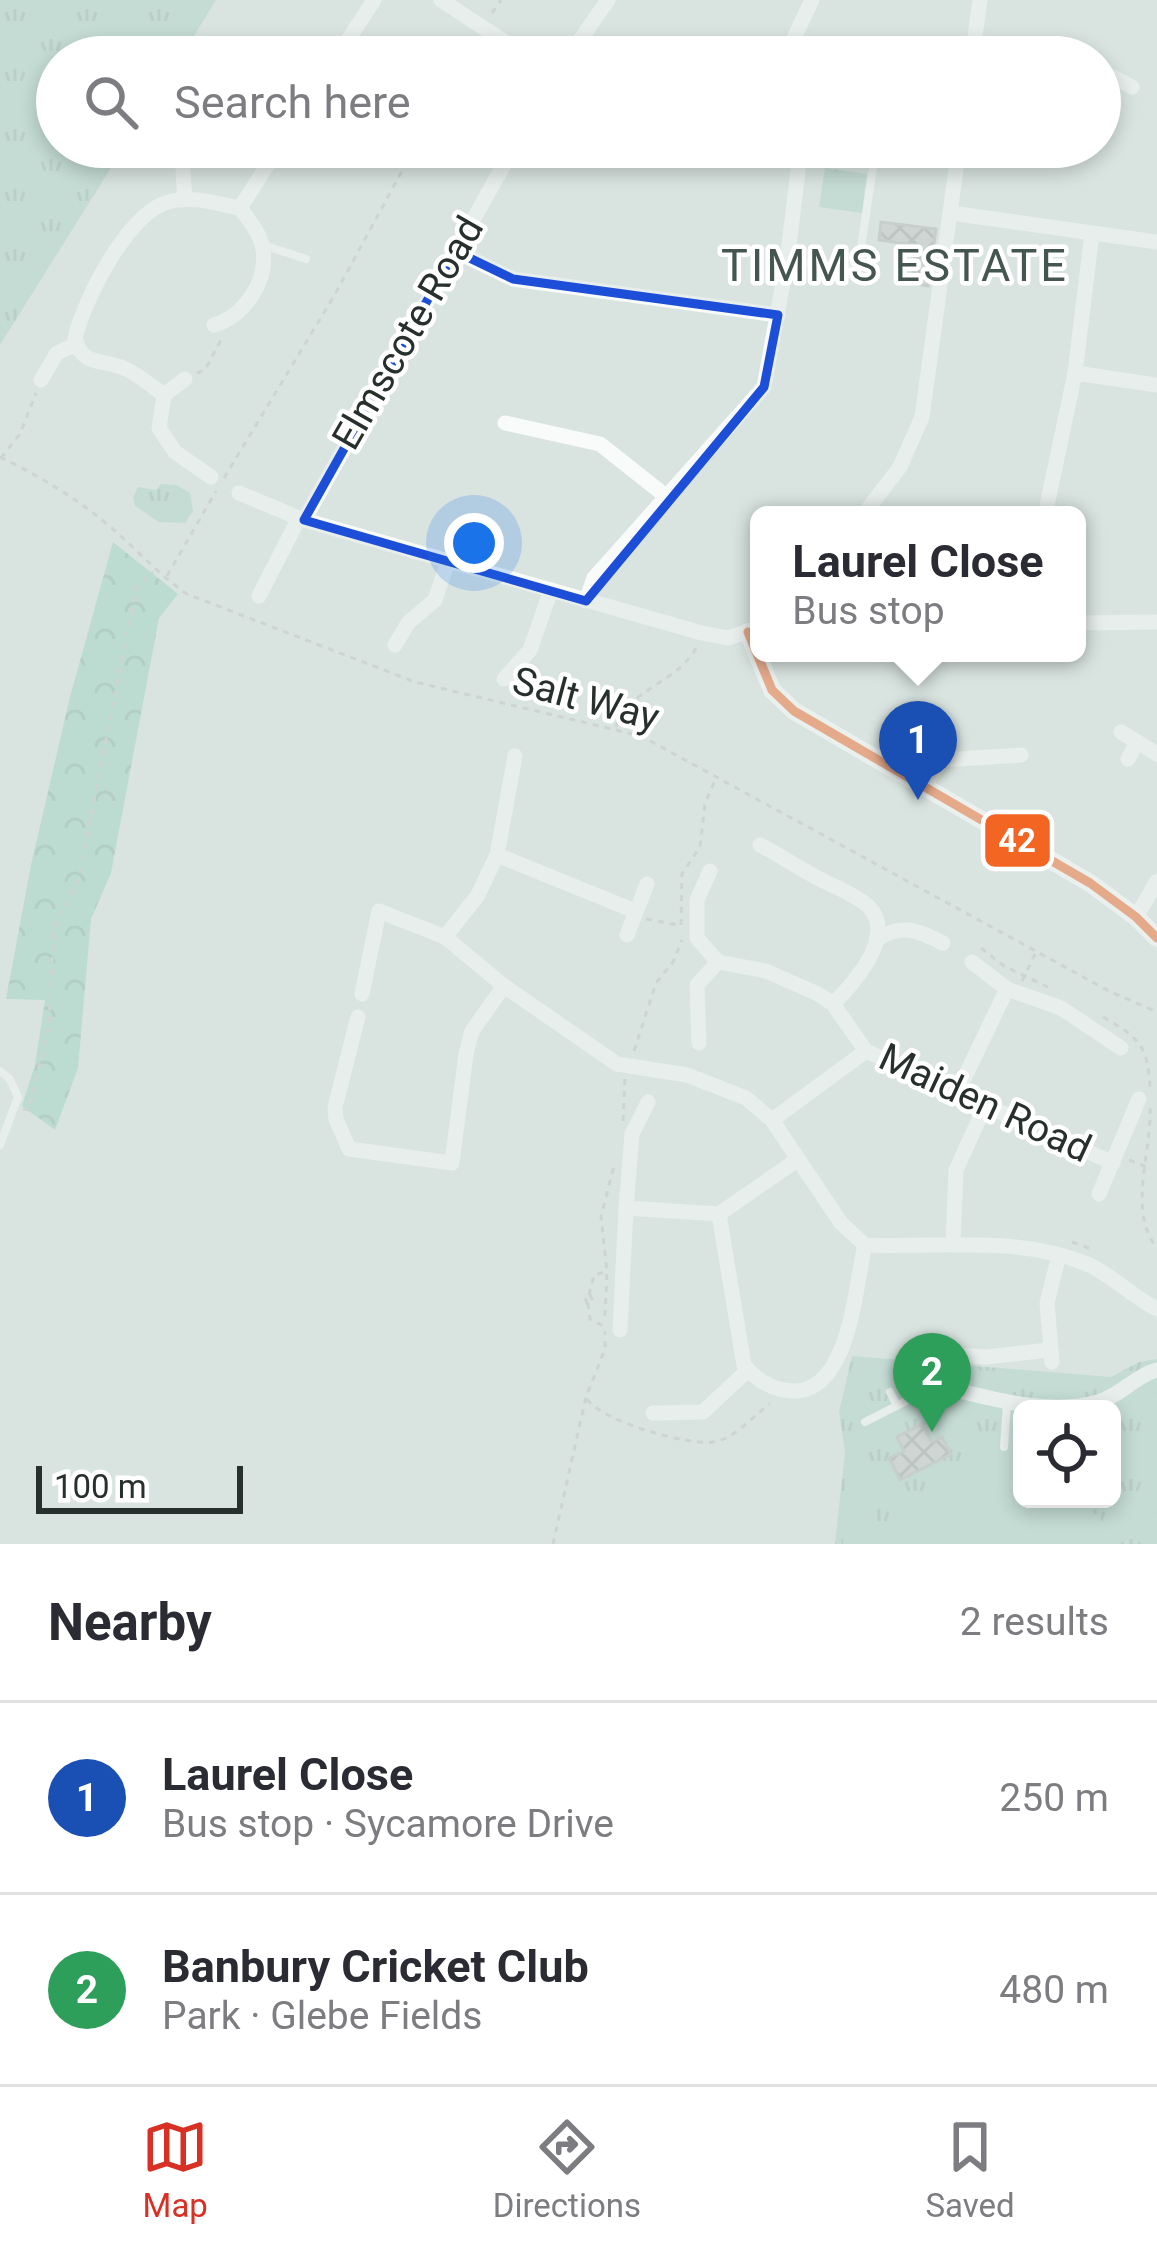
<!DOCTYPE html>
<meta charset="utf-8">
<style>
:root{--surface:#fff;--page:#f7f7f7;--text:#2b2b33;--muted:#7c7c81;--line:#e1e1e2;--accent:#d93025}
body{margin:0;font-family:Roboto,sans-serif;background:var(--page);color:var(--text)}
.controls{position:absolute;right:36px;bottom:36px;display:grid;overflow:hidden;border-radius:18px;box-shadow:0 6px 18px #0003}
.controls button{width:108px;height:108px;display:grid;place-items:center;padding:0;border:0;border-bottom:3px solid var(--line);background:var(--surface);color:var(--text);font:60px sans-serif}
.scale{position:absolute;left:36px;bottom:30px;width:207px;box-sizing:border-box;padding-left:12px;border:6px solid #28302d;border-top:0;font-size:33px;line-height:42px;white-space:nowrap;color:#28302d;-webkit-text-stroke:9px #fff;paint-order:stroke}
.you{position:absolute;left:474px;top:543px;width:42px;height:42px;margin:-30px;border:9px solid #fff;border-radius:50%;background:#1a73e8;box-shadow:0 0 0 18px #1a73e833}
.badge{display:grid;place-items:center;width:78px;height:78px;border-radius:50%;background:var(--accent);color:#fff;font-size:39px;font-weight:700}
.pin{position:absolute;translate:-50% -99px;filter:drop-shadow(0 3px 6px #0008)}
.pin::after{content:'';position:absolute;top:63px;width:42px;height:36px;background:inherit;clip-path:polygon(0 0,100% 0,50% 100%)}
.popup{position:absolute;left:750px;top:506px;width:336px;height:156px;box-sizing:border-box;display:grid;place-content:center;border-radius:18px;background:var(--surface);filter:drop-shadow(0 3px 9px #0005);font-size:39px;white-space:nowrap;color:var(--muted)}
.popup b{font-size:45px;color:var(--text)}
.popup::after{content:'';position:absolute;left:50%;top:100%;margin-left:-24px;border:24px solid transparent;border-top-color:var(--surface)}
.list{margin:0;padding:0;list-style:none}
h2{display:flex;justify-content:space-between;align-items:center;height:156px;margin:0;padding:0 48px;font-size:51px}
h2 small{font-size:39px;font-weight:400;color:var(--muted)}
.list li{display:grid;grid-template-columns:78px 1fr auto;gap:36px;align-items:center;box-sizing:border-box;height:192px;padding:0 48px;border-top:3px solid var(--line)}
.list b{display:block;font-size:45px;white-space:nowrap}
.list p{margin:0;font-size:39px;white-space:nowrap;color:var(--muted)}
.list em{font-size:39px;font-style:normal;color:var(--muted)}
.icon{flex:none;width:66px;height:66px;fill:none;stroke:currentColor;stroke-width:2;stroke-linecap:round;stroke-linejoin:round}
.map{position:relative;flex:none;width:1157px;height:1544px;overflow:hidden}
.search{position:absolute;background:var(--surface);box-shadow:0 6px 18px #0003;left:36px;right:36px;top:36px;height:132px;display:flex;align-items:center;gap:30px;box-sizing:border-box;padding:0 42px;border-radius:66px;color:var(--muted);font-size:45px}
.sheet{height:540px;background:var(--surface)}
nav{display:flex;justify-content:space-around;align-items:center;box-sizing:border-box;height:168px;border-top:3px solid var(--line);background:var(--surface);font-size:33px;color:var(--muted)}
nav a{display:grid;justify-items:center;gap:6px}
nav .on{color:var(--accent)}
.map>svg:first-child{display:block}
.forest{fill:url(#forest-crowns)}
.park{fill:url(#park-tufts);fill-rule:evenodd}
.garden{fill:#acd3c5}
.building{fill:url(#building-cross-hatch);stroke:#b2b6b7;stroke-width:3}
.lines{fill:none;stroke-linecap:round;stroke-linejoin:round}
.path{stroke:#bfc2c1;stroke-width:3;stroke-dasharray:6 6;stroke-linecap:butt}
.lane{stroke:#f9fbfa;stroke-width:8}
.street{stroke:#f9fbfa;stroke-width:15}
.bus-1-casing{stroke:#fff;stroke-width:18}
.bus-1{stroke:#f26522;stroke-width:9}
.marked{fill:none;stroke:#1d4ed8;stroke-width:9;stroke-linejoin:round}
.labels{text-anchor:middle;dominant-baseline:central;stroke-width:9;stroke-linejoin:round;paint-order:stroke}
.street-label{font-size:39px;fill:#28302d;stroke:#fff}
.quarter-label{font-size:45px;letter-spacing:3px;fill:#44564f;stroke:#fff}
.line-badge{stroke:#fff;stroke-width:4.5}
.badge-label{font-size:33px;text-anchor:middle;font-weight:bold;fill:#fff}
</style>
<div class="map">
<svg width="1157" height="1544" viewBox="0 0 1157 1544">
<defs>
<pattern id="forest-crowns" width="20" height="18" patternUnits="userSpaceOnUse" patternTransform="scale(3)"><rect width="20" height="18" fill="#99d1bf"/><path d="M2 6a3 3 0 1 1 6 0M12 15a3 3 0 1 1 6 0" fill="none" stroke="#84b4a4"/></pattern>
<pattern id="park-tufts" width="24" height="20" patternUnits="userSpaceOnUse" patternTransform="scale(3)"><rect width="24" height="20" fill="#acd3c5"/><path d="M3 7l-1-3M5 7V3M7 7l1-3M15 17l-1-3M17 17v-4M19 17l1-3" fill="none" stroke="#94b5aa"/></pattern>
<pattern id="building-cross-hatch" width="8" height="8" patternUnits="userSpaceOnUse" patternTransform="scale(3)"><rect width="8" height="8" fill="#c0c4c4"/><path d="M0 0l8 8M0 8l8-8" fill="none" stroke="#9ca0a0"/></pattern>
</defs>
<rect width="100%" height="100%" fill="#d9e4e0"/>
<path class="forest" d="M113,542L178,594L159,618L111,873L91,919L78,1068L55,1130L22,1106L35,1065L45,1000L6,999L31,865L70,697Z"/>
<g class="park">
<path d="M0,0H216L181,57H57V147H124L0,345Z"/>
<path d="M825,168L867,174L862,213L819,207Z"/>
<path d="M161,484L176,485L190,493L193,511L185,523L159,522L135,506L133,497L138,487L156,490Z"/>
<path d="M852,1356L1111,1377L1139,1362L1157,1359V1544H835L845,1452L839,1412ZM1022,1409H1112V1499H1022Z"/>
</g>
<g class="garden">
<path d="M847,1466L877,1467L874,1535L860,1534L859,1544H843Z"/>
<path d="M1016,1473L1022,1475V1499C1082,1499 1083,1495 1120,1544H878C910,1489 955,1475 1016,1473Z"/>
</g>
<g class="building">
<path d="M881,222L936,229L928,286L912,283L916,245L879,240Z"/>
<path d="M922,1424L932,1442L942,1437L951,1454L900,1480L889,1458L904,1451L897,1437Z"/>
</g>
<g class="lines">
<g class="path">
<path d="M492,13L501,0"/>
<path d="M465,57L474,42"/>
<path d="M197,373L205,370L222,338"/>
<path d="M0,457C39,476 73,496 107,524C135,547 156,573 187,594L415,682L641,736L1109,991L1157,1012"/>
<path d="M1,458L20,434L36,393"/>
<path d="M224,478L334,296L415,147"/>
<path d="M167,576L216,491"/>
<path d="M616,727C631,687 676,684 696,648"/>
<path d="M646,919L678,925"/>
<path d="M681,925L682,874L700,847L705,803L717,776"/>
<path d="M981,948L1004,966L1052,989"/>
<path d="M1022,981L1036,952"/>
<path d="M1103,1017C1138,1037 1148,1045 1150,1087"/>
<path d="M634,1051L656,983L673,962L682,940"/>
<path d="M1150,1108C1152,1152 1127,1211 1157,1248"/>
<path d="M23,1109L29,1110L49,1025L54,925L78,882L136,588L153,572"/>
<path d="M623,1121L625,1077"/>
<path d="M1129,1160L1147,1167"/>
<path d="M1072,1242L1091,1249"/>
<path d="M589,1295L594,1275L605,1272"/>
<path d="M590,1295L593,1301L587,1303L585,1297Z"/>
<path d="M588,1303L590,1319L605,1327"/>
<path d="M605,1316L607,1272L601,1216L614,1166"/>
<path d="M587,1399C601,1421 688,1446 714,1442C734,1439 754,1415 770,1404"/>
<path d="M553,1544L586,1397L605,1349V1331"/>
</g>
<g class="lane">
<path d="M263,245L306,259"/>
<path d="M789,261L850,268L859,261L876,147"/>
<path d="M0,1071L10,1079L18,1097L0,1145"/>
<path d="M890,1392L897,1406"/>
<path d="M865,1422L920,1394L956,1390"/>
<path d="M1004,1447L1007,1403"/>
</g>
<g class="street">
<path d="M441,0L528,57"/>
<path d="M974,44L1045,57"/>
<path d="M337,57L374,0"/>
<path d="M568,57L608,0"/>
<path d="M785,57L812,0"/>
<path d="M972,57L980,0"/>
<path d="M1100,70L1132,87"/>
<path d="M882,147L958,158"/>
<path d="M183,171L185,200"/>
<path d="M240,208L279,147"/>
<path d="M951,213L1157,242"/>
<path d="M455,251L513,279L778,315"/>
<path d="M1075,373L1157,385"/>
<path d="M185,379L164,395L159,428L175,452L211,477"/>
<path d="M41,380L57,353L75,345"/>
<path d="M164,395C151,386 136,372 121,367C99,359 82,366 75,338C85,298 129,209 172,201C193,196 219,204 240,208C249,220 261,234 263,250C268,282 243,317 214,325"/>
<path d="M505,423L600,444L667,497"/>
<path d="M239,493L304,520L702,633L728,638L759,628"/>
<path d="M863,515L900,467L922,417L959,147"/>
<path d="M1045,515L1075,373L1092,233"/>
<path d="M304,520L514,147"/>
<path d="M259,596L299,518"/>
<path d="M586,601L594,578L764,387L787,261L801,147"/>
<path d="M1077,623L1157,622"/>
<path d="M748,632L772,690L794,711L1090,883L1136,917L1157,938"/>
<path d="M395,645L408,623L435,600L448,561"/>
<path d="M504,679L530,650L551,590"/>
<path d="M1121,732L1157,754"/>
<path d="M1128,759L1137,742"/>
<path d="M922,787L943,760L1021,755"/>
<path d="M760,845C780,855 798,868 818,878C834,887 855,894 868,906C898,935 853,984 833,1004"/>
<path d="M497,855L635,911"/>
<path d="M710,871L697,900V938L718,962L766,971L818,994L833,1004L866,1051L1113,1163"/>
<path d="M1136,917L1157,881"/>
<path d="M627,935L647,884"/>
<path d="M445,937L478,895L497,855L515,756"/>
<path d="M876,940C901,923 918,930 943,943"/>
<path d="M972,962L1007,989L1061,1008L1121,1048"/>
<path d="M362,994L379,911L445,937L504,986L617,1064L687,1075L746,1098L772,1120L841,1223L865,1245C937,1248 1019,1235 1087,1264C1113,1275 1132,1297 1157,1309"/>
<path d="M358,1017L335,1107L336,1119L349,1149L452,1163L466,1054L472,1031L504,986"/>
<path d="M699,1043L697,985L718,962"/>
<path d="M958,1091L1007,989"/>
<path d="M648,1102L632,1134L626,1208L719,1214L797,1160"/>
<path d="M772,1120L866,1051"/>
<path d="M1099,1194L1139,1099"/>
<path d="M719,1214L744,1365C756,1380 774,1391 794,1391C850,1391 855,1286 865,1245"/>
<path d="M953,1245L956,1170L986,1104"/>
<path d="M620,1330L626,1208"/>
<path d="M920,1353L986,1357L1049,1350"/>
<path d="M1052,1362L1047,1303L1059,1255"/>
<path d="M956,1390C999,1401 1054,1415 1098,1402C1120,1396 1135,1376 1157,1370"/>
<path d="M653,1413L703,1412L748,1370"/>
</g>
<g class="bus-1-casing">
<path id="bus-1" d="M748,632L772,690L794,711L1090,883L1136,917L1157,938"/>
</g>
<use href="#bus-1" class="bus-1"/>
</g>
<path d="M0 0H1157V1544H0ZM455,251L513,279L778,315L764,387L586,601L304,520Z" fill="#d9e4e0" fill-opacity=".55" fill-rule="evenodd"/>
<path class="marked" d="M455,251L513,279L778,315L764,387L586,601L304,520Z"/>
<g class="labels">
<g class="street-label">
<text transform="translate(408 333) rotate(-60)">Elmscote Road</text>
<text transform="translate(586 699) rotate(15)">Salt Way</text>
<text transform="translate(985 1103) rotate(25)">Maiden Road</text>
</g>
<g class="quarter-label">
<text x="895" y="265">TIMMS ESTATE</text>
</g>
</g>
<rect class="line-badge" x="983" y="812" width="69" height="57" rx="12" fill="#f26522"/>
<g class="badge-label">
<text x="1017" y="852">42</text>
</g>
</svg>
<div class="controls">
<button><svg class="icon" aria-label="locate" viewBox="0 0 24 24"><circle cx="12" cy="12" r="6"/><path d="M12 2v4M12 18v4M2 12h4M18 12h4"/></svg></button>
</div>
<div class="scale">100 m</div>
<div class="you"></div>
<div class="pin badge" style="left:918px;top:800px;background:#1a4fb4">1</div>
<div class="popup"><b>Laurel Close</b>Bus stop</div>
<div class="pin badge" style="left:932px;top:1432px;background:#2e9e5b">2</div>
<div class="search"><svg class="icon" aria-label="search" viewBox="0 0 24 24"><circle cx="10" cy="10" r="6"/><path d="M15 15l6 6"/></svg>Search here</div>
</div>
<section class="sheet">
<h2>Nearby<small>2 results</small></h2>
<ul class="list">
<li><span class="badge" style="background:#1a4fb4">1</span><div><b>Laurel Close</b><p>Bus stop · Sycamore Drive</p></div><em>250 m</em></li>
<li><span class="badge" style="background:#2e9e5b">2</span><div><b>Banbury Cricket Club</b><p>Park · Glebe Fields</p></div><em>480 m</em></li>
</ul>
</section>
<nav>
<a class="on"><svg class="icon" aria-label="map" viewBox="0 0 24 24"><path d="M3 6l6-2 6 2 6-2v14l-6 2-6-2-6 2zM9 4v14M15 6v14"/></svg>Map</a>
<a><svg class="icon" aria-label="directions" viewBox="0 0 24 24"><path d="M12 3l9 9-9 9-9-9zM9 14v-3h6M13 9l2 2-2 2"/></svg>Directions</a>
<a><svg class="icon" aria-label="saved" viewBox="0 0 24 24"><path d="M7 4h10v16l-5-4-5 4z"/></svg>Saved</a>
</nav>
